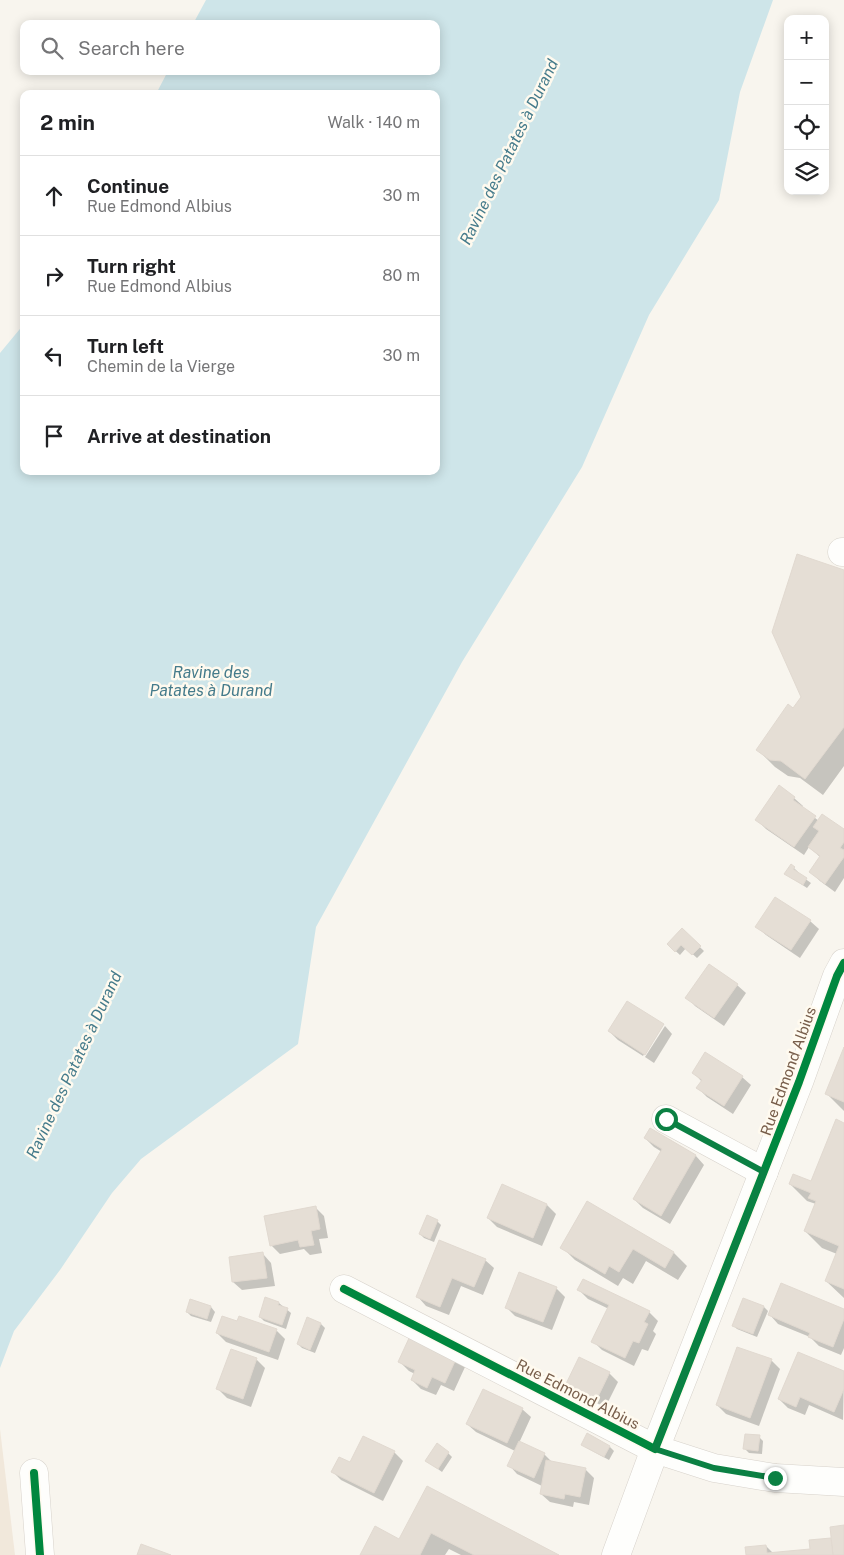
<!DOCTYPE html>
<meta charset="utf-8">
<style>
:root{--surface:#fff;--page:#f2f2f2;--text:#202124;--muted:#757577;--line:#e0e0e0}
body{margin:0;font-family:"Public Sans",sans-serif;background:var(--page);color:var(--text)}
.controls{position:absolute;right:15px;top:15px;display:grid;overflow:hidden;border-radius:10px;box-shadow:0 2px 12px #0003}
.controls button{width:45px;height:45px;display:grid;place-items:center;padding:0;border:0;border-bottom:1px solid var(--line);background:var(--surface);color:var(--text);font:25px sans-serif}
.stop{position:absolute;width:15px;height:15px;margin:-11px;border:4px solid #0b8043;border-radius:50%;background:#fff}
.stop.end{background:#0b8043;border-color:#fff;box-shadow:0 1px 5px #0008}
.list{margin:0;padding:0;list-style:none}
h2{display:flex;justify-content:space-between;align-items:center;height:65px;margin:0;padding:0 20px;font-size:21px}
h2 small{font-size:16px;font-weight:400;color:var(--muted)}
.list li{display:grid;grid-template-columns:32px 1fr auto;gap:15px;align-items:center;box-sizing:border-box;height:80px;padding:0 20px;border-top:1px solid var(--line)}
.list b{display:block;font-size:19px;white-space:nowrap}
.list p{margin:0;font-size:16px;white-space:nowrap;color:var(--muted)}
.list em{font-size:16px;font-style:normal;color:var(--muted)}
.icon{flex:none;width:28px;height:28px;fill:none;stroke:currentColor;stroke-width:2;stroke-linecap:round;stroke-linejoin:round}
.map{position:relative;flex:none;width:844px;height:1555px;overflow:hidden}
.search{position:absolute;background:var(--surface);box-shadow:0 2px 12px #0003;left:20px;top:20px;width:420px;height:55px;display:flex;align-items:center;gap:12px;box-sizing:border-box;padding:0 18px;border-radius:10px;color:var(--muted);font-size:19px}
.panel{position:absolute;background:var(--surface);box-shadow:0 2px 12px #0003;left:20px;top:90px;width:420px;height:385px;border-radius:10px}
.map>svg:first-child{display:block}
.residential{fill:#f1e8db}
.water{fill:#cee5e9}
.shadow{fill:#0003}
.building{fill:#e5ded5;stroke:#e1d9d0}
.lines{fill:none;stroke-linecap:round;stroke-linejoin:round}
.minor-casing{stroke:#d7d2cb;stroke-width:29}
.minor{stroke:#fefefc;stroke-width:28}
.cycleway-casing{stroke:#fffaef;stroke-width:11}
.cycleway{stroke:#00873e;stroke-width:8}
.route{stroke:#0b8043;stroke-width:6}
.labels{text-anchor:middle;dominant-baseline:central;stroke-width:5;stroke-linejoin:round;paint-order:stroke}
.street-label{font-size:15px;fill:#785e4b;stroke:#fffaef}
.water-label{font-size:16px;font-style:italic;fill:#457b8b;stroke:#fffaef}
</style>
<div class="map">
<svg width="844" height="1555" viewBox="0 0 844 1555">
<rect width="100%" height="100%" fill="#f8f5ee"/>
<path class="residential" d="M0,1429L15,1555H0Z"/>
<path class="water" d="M206,0H773L740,92L719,200L649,315L582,467L462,662L316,927L298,1044L141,1159L112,1193L60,1270L14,1331L0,1368V353L24,324V471H436V94H156L168,71H436V24H193Z"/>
<g class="shadow">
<path d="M844,571V766L823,795L800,778L788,776L775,767L758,750L794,710L803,697Z"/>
<path d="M794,798L803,806L802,808L819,821L844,830V878L835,892L820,881L811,872L821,858L809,847L804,855L766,829L757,820Z"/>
<path d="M794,868L798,872L797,873L811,883L807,888L786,874Z"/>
<path d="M810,921L819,929L800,958L766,935L757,927Z"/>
<path d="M682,930L704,951L697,958L686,948L680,955L668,944Z"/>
<path d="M737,985L746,993L724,1026L695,1006L687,997Z"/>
<path d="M627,1002L664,1025H662L643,1056L618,1040L609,1031Z"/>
<path d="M665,1026L672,1034L654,1063L645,1057Z"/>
<path d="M844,1050V1111L827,1094Z"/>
<path d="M694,1073L742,1077L751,1085L733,1114L707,1097L698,1088L702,1082Z"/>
<path d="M844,1124V1298L826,1281L837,1254L822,1248L805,1231L816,1204L807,1201L790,1184L811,1183Z"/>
<path d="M650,1129L696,1156L704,1165L670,1224L643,1208L634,1199L662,1152L654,1147L645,1138Z"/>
<path d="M502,1186L547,1205L556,1214L542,1246L497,1227L488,1218Z"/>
<path d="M588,1203L674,1253L687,1266L678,1280L646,1261L633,1284L623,1278L618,1286L575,1260L562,1247Z"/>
<path d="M315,1207L324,1216L328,1238L319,1239L322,1253L310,1255L304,1249L280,1254L271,1245Z"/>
<path d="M437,1221L441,1225L434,1242L424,1238L420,1234Z"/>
<path d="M440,1242L485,1260L494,1268L483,1295L461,1286L449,1315L426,1306L418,1297Z"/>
<path d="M263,1254L271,1263L275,1286L242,1290L233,1282Z"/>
<path d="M556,1288L565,1297L552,1330L515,1316L506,1307Z"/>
<path d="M579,1290L649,1312L658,1321L653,1331L656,1334L648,1351L642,1349L634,1366L602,1350L593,1341L609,1309L588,1299Z"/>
<path d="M266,1299L279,1303L291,1313L286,1329L264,1321L260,1317Z"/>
<path d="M744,1299L764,1307L768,1311L757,1337L737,1329L733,1325Z"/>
<path d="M191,1301L211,1307L215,1312L211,1322L191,1316L187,1312Z"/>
<path d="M844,1311V1348L841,1355L819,1346L810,1337L778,1324L770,1315Z"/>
<path d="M308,1319L321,1324L325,1328L315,1353L302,1348L298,1344Z"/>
<path d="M237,1323L276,1330L285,1339L278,1360L226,1342L217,1333Z"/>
<path d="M456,1358L465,1367L454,1391L441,1385L436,1395L421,1389L412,1380L415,1374L409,1371L400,1362Z"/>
<path d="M256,1359L265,1368L251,1407L227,1398L218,1389Z"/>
<path d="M771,1360L780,1369L759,1426L726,1414L717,1405Z"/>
<path d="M609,1373L618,1382L604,1410L574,1397Z"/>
<path d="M844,1373L843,1420L809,1405L805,1415L788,1408L779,1399Z"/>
<path d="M522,1409L531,1417L519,1443L544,1454L553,1463L585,1469L594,1478L589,1505L574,1502L573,1507L550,1502L541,1494L542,1486L517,1474L509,1465L515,1451L476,1432L467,1424Z"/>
<path d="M759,1437L763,1441L762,1454L749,1453L745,1449Z"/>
<path d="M583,1444L610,1447L614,1451L609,1460L587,1448Z"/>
<path d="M394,1452L403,1461L383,1501L341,1480L333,1472L351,1464Z"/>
<path d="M448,1453L452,1457L442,1472L431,1464Z"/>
<path d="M428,1488L556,1555H461L449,1549L445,1555H361L400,1540Z"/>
<path d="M844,1526V1555H747L766,1546L773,1553L811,1550L830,1539L833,1541Z"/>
</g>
<g class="building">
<path d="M797,554L844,570V727L805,779L781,761L770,760L756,750L788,704L793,708L801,697L772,632Z"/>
<path d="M779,785L795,797L793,800L816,816L794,847L755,820Z"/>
<path d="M822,814L844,829V842L840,848L844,850V857L825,884L809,872L820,856L808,847L819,831L813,827Z"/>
<path d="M791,864L795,867L793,869L807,878L803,885L784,874Z"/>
<path d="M775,897L811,920L791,950L755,927Z"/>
<path d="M682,928L701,946L692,955L681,945L675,952L667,944Z"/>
<path d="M709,964L738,984L714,1018L685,998Z"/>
<path d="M627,1001L664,1024L645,1055L608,1031Z"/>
<path d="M844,1047V1102L825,1094Z"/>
<path d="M705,1052L743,1076L724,1106L696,1088L702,1080L692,1073Z"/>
<path d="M836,1119L844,1123V1289L825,1281L839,1246L804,1231L816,1201L808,1198L811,1193L789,1184L793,1174L811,1181Z"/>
<path d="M650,1128L696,1155L661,1216L633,1199L662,1149L644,1138Z"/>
<path d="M502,1184L547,1204L533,1238L487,1218Z"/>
<path d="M587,1201L674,1252L665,1268L633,1249L619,1272L609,1266L605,1274L560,1248Z"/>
<path d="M316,1206L320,1229L311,1231L314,1245L300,1247L298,1240L270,1246L264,1216Z"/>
<path d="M427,1215L438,1220L430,1239L419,1234Z"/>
<path d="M439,1240L486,1259L474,1287L452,1278L440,1307L416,1297Z"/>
<path d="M263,1252L267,1278L232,1282L229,1257Z"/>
<path d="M519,1272L557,1287L543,1322L505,1308Z"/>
<path d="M583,1279L650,1311L644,1322L648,1324L639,1343L633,1341L625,1358L591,1342L609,1305L577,1290Z"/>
<path d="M781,1283L844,1309V1319L833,1347L808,1337L810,1333L768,1315Z"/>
<path d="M265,1297L279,1302L278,1305L288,1308L282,1325L259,1317Z"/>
<path d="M743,1298L764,1306L753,1334L732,1326Z"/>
<path d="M190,1299L211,1306L207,1319L186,1312Z"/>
<path d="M222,1316L237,1321L239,1316L277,1329L269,1352L216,1333Z"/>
<path d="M307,1317L321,1323L310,1350L297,1344Z"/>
<path d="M410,1336L457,1357L445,1383L432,1377L427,1388L411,1380L415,1370L398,1362Z"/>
<path d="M737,1347L772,1359L750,1418L716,1405Z"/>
<path d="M231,1349L257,1358L243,1399L216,1389Z"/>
<path d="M798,1352L844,1371V1389L834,1412L800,1397L796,1407L778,1399Z"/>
<path d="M579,1357L610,1372L595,1403L564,1388Z"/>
<path d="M483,1389L523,1408L507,1443L466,1424Z"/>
<path d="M587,1433L610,1446L604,1457L581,1445Z"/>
<path d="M745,1434L760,1435L758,1451L743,1449Z"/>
<path d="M363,1436L395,1451L374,1493L331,1472L339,1457L350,1462Z"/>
<path d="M519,1441L545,1453L534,1478L507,1466Z"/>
<path d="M437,1443L449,1452L438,1469L425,1461Z"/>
<path d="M546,1460L586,1468L580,1497L565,1494L564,1499L540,1494Z"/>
<path d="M427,1486L559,1555H474L431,1533L420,1555H360L375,1526L399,1539Z"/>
<path d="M844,1525V1555H833L830,1527Z"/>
<path d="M831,1538L833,1555H746L745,1547L766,1545L767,1553L810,1549L809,1540Z"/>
<path d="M141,1544L171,1555H137Z"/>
</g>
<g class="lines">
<g class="minor-casing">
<g id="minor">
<path d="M842,552H844"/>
<path d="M666,1119L764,1172"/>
<path d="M344,1289L655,1449L799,1082L837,976L844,963"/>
<path d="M34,1473L40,1555"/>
<path d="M616,1555L655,1449L714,1468L775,1478L844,1482"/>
</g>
</g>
<use href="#minor" class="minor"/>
<g class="cycleway-casing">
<g id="cycleway">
<path d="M344,1289L655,1449L799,1082L837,976L844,963"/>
<path d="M34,1473L40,1555"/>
</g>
</g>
<use href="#cycleway" class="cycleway"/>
</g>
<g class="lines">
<path class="route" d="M666,1119L764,1172L655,1449L714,1468L775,1478"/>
</g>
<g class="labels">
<g class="street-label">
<text transform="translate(788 1071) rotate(-70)">Rue Edmond Albius</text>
<text transform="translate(578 1394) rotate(27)">Rue Edmond Albius</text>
</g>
<g class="water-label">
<text transform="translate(509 152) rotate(-64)">Ravine des Patates à Durand</text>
<text x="211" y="672">Ravine des<tspan x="211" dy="18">Patates à Durand</tspan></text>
<text transform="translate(74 1065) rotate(-65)">Ravine des Patates à Durand</text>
</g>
</g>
</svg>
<div class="controls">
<button>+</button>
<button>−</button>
<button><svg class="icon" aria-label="locate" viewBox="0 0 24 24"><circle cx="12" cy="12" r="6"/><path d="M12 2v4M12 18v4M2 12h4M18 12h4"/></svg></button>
<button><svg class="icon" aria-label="layers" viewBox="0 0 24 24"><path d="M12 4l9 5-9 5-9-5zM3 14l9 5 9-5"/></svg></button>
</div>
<div class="stop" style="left:666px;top:1119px"></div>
<div class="stop end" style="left:775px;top:1478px"></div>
<div class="search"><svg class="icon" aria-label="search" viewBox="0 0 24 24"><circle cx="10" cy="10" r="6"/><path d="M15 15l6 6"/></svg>Search here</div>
<section class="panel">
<h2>2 min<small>Walk · 140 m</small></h2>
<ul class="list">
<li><svg class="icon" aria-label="ahead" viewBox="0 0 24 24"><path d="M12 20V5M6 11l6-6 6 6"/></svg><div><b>Continue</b><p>Rue Edmond Albius</p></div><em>30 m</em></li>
<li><svg class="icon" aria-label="right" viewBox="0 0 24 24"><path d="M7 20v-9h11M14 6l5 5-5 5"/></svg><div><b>Turn right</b><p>Rue Edmond Albius</p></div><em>80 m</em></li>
<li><svg class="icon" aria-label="left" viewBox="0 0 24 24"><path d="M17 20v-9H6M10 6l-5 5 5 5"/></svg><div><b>Turn left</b><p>Chemin de la Vierge</p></div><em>30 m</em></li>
<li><svg class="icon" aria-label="arrive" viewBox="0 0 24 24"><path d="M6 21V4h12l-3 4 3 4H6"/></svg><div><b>Arrive at destination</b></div></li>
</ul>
</section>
</div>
